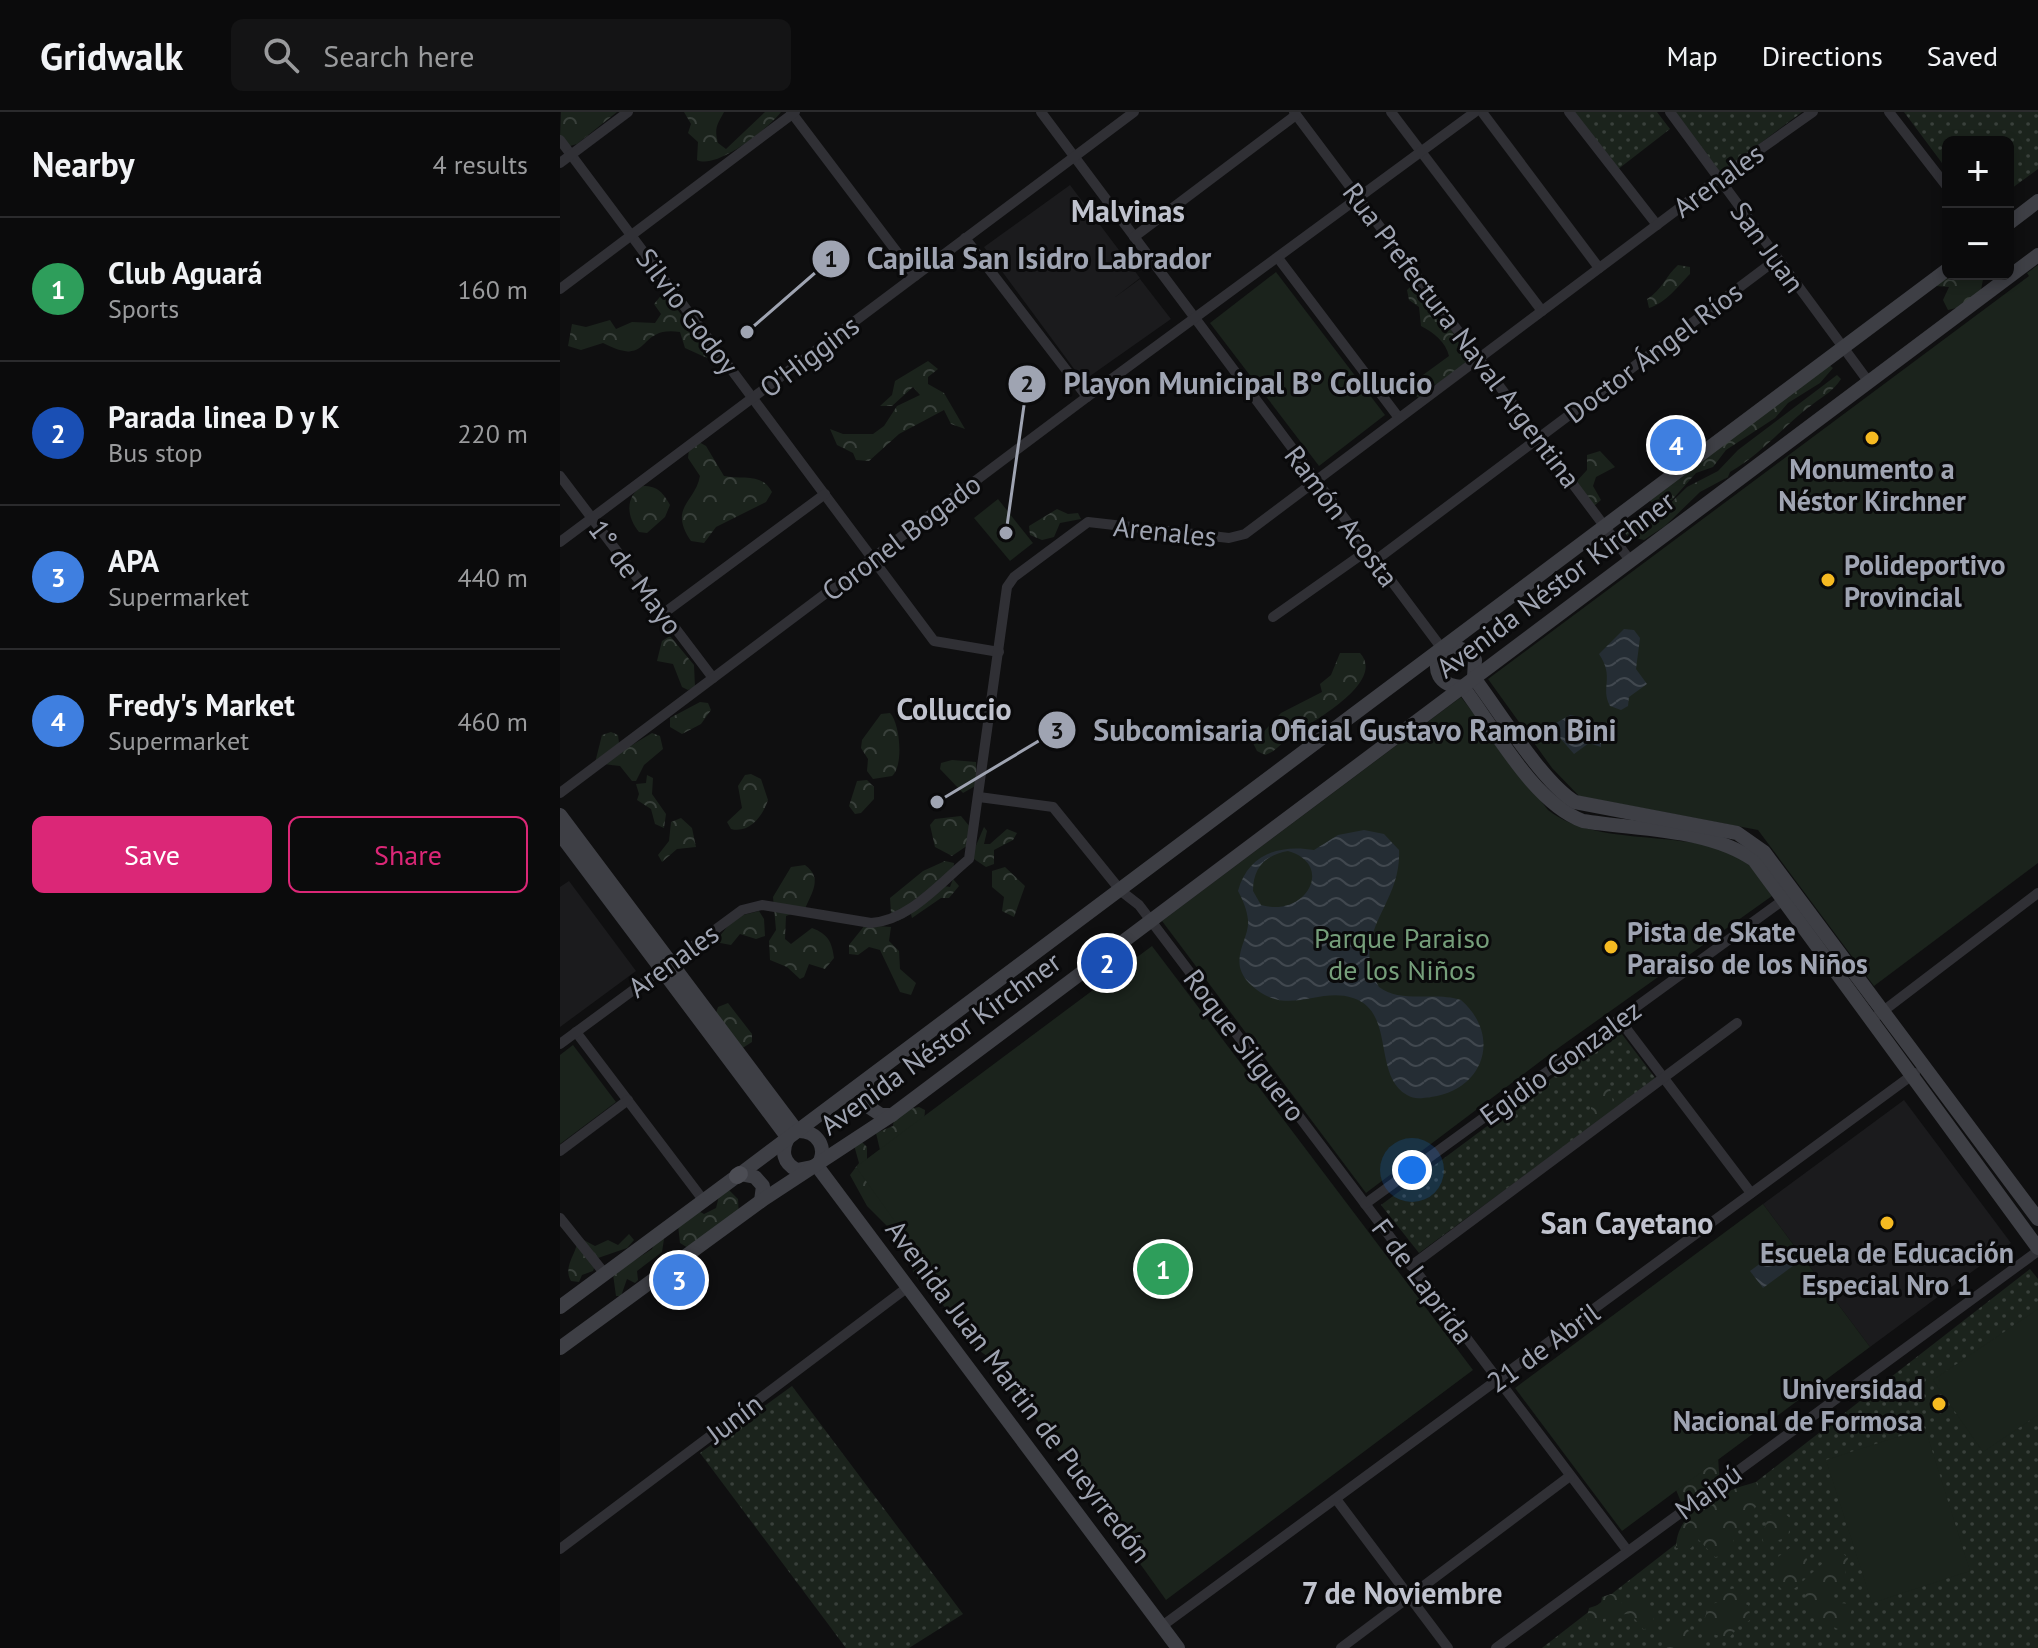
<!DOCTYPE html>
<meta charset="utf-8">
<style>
:root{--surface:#0b0b0c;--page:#141415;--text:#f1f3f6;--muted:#9a9b9d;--line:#2b2b2d;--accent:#db2777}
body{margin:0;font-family:"PT Sans",sans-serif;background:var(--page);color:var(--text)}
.controls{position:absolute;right:24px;top:24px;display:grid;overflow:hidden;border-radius:12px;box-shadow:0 4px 12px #0003}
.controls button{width:72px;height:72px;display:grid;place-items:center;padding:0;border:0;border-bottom:2px solid var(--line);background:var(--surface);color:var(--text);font:40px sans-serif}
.you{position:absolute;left:852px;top:1058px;width:28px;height:28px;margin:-20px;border:6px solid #fff;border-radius:50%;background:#1a73e8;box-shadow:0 0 0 12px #1a73e833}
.badge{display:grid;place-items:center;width:52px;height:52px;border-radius:50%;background:var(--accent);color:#fff;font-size:26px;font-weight:700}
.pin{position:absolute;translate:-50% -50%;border:4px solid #fff;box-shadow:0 2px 8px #0006}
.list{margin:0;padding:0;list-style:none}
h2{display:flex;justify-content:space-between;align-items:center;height:104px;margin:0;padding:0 32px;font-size:34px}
h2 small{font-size:26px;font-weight:400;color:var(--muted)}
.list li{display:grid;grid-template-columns:52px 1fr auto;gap:24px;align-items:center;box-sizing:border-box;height:144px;padding:0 32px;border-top:2px solid var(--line)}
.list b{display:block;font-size:30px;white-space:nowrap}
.list p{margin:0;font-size:26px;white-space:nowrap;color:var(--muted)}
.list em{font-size:26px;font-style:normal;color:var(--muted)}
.actions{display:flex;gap:16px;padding:24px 32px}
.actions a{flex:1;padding:18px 0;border:2px solid var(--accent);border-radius:12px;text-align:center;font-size:28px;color:var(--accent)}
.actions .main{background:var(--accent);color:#fff}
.icon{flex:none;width:44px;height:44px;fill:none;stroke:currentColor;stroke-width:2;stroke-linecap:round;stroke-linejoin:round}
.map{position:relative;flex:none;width:1478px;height:1536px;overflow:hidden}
header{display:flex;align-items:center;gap:48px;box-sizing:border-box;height:112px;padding:0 40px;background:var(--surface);border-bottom:2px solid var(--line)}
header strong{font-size:38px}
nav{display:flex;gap:44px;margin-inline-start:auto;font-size:28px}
.search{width:560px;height:72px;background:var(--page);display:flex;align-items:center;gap:20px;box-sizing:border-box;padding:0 28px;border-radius:12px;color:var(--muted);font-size:30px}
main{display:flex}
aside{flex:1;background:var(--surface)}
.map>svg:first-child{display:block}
.built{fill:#1b1b1d}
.grass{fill:url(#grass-dots)}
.forest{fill:url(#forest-crowns)}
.park{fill:#1b231c}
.water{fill:url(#water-waves);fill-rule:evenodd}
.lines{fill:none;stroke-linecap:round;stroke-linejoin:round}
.minor{stroke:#303035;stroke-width:10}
.secondary{stroke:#3e3f45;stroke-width:14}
.primary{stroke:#4c4d54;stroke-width:16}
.poi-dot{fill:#f6ba21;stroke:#0a0a0b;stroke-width:3}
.labels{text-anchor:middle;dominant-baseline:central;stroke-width:6;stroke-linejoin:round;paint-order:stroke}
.street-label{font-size:28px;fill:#9fa4b2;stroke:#0a0a0b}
.poi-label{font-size:28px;font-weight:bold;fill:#9fa4b2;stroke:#0a0a0b}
.park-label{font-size:28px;fill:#759e7a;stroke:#0a0a0b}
.neighbourhood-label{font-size:30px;font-weight:bold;fill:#c0c3ce;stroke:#0a0a0b}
.leader{fill:none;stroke:#9fa4b2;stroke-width:3}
.callout-dot{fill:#9fa4b2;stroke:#0a0a0b;stroke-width:3}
.mark-label{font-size:24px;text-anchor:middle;font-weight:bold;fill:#111}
.callout-label{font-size:30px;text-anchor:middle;font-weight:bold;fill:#9fa4b2;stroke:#0a0a0b;stroke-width:6;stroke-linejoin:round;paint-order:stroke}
</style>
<header>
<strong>Gridwalk</strong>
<div class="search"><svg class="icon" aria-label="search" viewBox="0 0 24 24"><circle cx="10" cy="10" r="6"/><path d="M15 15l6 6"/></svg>Search here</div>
<nav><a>Map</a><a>Directions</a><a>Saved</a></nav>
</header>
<main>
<aside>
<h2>Nearby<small>4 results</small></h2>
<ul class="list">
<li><span class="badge" style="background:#2e9e5b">1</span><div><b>Club Aguará</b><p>Sports</p></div><em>160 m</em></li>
<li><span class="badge" style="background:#1a4fb4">2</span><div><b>Parada linea D y K</b><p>Bus stop</p></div><em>220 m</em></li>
<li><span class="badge" style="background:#3f7fe0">3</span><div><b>APA</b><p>Supermarket</p></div><em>440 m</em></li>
<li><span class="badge" style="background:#3f7fe0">4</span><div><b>Fredy's Market</b><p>Supermarket</p></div><em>460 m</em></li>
</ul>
<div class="actions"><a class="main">Save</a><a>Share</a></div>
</aside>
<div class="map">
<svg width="1478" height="1536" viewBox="0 0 1478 1536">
<defs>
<pattern id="grass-dots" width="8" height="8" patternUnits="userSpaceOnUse" patternTransform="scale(2)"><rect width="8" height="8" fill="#1b231c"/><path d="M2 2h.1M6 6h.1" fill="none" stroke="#39403b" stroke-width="1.8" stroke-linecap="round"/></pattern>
<pattern id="forest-crowns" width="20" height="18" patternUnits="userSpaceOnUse" patternTransform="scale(2)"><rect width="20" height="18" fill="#1b231c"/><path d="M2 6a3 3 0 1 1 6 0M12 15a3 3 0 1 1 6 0" fill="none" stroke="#39403b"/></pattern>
<pattern id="water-waves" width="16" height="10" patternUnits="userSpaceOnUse" patternTransform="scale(2)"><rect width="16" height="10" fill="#252d34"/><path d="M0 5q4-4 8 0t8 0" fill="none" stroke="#41484f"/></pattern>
</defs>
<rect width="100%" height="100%" fill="#0f0f10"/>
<g class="built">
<path d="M510,73L580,166L554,186L580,167L611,207L523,269L424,135Z"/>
<path d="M9,769L76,859L0,915V775Z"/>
<path d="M1344,988L1451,1131L1310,1235L1203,1092Z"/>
</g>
<g class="grass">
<path d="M1014,0H1097L1110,17L1057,58Z"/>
<path d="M1113,0H1242L1162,60H1157Z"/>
<path d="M1344,0H1478V57L1448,79V30H1388V59Z"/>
<path d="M1058,917L1096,967L859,1141L821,1093Z"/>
<path d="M1470,1157L1478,1167V1536H982Z"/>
<path d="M232,1274L403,1502L349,1536H286L140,1341Z"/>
</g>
<g class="forest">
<path d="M34,0H57L17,32L10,34L0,26L1,0Z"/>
<path d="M124,0H164C157,13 154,16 158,31L166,37L205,0H221C208,17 156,58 137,48L138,30L128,21L131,12Z"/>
<path d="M1118,153L1130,155V162C1118,174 1106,191 1089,196L1087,187C1102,178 1105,165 1118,153Z"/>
<path d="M1388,162H1424L1421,178L1400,195L1388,198L1383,188L1389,175L1376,174Z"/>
<path d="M852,173L874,197L879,210L889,214L909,248L880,272L872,273L874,278L860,287L856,284L857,279L852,271L889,244C886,230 873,220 861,214L859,195L849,188L847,178Z"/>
<path d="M104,180L149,239L147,246L125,236L120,220C75,213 93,257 43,231L21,238L8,234L12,212L26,215L50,208L56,217L72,210L95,211L101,202L94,192Z"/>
<path d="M368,249L378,257L368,265V272L384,281L405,317L391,312L384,298L339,322L309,349L296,348L293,341L277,333L270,317L283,322H313L324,314L337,294L360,283L353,275L332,294H320L332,283L335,269Z"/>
<path d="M1269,253L1273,256L1260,271L1228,291L1215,306L1166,338L1153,355L1136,361L1112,388L1100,392L1091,390L1088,386Z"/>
<path d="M1277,263L1281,267C1273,279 1265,283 1253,292C1224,313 1202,342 1170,360L1168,365L1140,380L1105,414L1084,428L1067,424L1062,414L1078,405L1082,407L1083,415L1087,414L1127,375L1158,359L1178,338Z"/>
<path d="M139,330L146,334L164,364C181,368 202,360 212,380L206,390L156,415L144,431L131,429C108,395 135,391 140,364L128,346L129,337Z"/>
<path d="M1040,339L1055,355L1036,365L1033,374L1041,388L1034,394L1016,370L1027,358V343Z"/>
<path d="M83,374C98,374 103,381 110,393L105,405L87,421L79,420C67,406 64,384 83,374Z"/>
<path d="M497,397L508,402L518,401L521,407L500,411L494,425L482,428L470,423L469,414Z"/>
<path d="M110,524L134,553L135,575L128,578L122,575L113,552L97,549L102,529Z"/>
<path d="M780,541H800C826,569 755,609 734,621C723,628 718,639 705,643L697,639L693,631L721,601L762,580L760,572L771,563Z"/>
<path d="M140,590L148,591L151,598L141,612L122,622L110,615V606Z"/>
<path d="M330,601C340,611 344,654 332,664L313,667L307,659L308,647L301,636L302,628L321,602Z"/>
<path d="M51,620L58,623L59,631L72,633L92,621L100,624L103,637L84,653L76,669H72L60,654L35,651L42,623Z"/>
<path d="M392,648L416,650L417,673L403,681L380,657L381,651Z"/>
<path d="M87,663L93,666L92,682L106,702L104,716L95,712L91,697L77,688L79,682L76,672L86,671Z"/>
<path d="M185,663L191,662L201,667L208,688C203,704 189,722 171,717L167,710L182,696L178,674Z"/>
<path d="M307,668L314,675V687L301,701L295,702L289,694L297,669Z"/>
<path d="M401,704L415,721L414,729L392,744L375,735L370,713L375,707Z"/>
<path d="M121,706L132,716L136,735L117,737L102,750L98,743L109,729L111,710Z"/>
<path d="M424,715L427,719L424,732H430L447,717L457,721L453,728L434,738V752L426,755L411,745Z"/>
<path d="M385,749L394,751L393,763L385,774L390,775L393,767L399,774L389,786H381L352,806L351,802L338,809L331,801L330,786L363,759Z"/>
<path d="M245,753C263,766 252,780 245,797L226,804L225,827L231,832L252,816C268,822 272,830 274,846L265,857L249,852L244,865L240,867L227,855L210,848L209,829L216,818L213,785L231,755Z"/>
<path d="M445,755L465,774L454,805L442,799L444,785L432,775V759Z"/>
<path d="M199,799L204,807L205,824L196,827L180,822L171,833L155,830L175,805Z"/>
<path d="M305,813L331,815L329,829L339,839L340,857L356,871L351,883L340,880L320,838L309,835L298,843L289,842V833Z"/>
<path d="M168,891L192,922V930L181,937L155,904L158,895Z"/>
<path d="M1045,971H1049L1055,1001L1038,1012L1031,1005V986Z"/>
<path d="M359,995L365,998L364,1010L518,1364L485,1322L477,1306L456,1289L427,1244L417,1237L370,1176L358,1168L327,1114L307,1094L290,1063L299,1051L294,1033L301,1029L307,1035V1048L320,1038L316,1021L333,1014L334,1006L344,998Z"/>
<path d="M168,1077L178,1087L179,1105L128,1136L120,1131L118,1113L135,1097L144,1102L156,1096L159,1084Z"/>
<path d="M69,1122L74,1128L67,1136L38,1146L33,1159L22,1163L19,1170L11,1169C2,1154 18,1141 18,1125L35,1134L48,1128L58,1133Z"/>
<path d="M98,1124L104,1127L102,1140L77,1159L78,1168L75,1171L67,1167L61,1184H56L53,1162L92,1137Z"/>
<path d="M1158,1344L1160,1375L1121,1390L1114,1373Z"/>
<path d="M1196,1370L1202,1389C1185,1405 1173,1419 1171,1443L1155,1445L1138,1427L1131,1436H1116C1116,1396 1164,1379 1196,1370Z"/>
<path d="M1221,1398L1231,1407L1228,1425L1204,1433L1202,1424L1209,1403Z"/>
<path d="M1232,1434H1239L1248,1449L1238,1474L1226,1482L1216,1471L1218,1445Z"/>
<path d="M1278,1437L1288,1446C1284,1464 1288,1475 1267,1482V1486L1270,1490L1290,1492L1292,1496L1289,1510L1278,1517L1251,1505L1242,1470L1263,1451L1265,1442Z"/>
<path d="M1177,1476L1181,1479L1184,1492L1188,1493L1191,1507L1184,1513L1177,1507L1174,1509L1175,1519L1169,1526L1148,1521L1142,1514L1149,1493L1158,1490L1165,1478Z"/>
<path d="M1051,1482L1057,1483L1063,1493L1071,1487L1085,1489L1095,1510L1084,1518L1070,1501L1043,1507V1521H1034L1025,1513L1029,1496L1041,1492L1042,1485Z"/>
<path d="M1119,1509L1146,1536H1106L1105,1510Z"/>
</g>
<g class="park">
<path d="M1478,153V751L1314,874L1198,718L1019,684L992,656L928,567L1469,164L1467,161Z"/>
<path d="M716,160L825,303L759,354L650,211Z"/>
<path d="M438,387L473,431L450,449L414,406Z"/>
<path d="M901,585L988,698C1041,740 1145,712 1190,754C1199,762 1205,775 1212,784L990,942L806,1081L602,809Z"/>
<path d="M592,834L913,1258L606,1488L296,1055Z"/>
<path d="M13,933L56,990L0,1032V943Z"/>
<path d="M1203,1092L1310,1235L1062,1419L955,1276Z"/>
<path d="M1478,1197V1303L1423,1340L1373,1268Z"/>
<path d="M1365,1316L1410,1459L1312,1491L1266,1348Z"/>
</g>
<g class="water">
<path d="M1064,517L1074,518L1080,526L1076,557L1087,572L1069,585L1068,594L1061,598L1050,594C1040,575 1055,566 1039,542Z"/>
<path d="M1010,603L1030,607L1041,625V635L1029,631L1014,642L1000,626L988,628L989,615Z"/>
<path d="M804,718L824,722L839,738C842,794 788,821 819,875C841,892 875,879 901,888C942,924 924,978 871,985C862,986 855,988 847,983C812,963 836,900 793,886C757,874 726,908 689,871C667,848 690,827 688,808C687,798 683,788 678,779C688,742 720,732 754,738L778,723ZM728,739C776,753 745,806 701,793L693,779C693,756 705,743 728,739Z"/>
<path d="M1224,1134L1237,1151L1203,1176L1190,1159Z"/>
</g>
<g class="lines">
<g class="minor">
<path d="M231,0L355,164"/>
<path d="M481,0L883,538"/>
<path d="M734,0L1069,447"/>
<path d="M831,0L982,199"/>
<path d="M922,0L1039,156"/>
<path d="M1009,0L1097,113"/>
<path d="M1110,0L1308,269"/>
<path d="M1329,0L1388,76"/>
<path d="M0,28L374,529L439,540"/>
<path d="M0,51L68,0"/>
<path d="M574,125L736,3"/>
<path d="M405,126L527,285"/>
<path d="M718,146L839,306"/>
<path d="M0,177L235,0"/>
<path d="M0,364L153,566"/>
<path d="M0,430L574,0"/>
<path d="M816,448L1217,147"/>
<path d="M104,501L265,382"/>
<path d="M713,505L808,438"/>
<path d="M0,681L527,285L915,0"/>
<path d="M419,685L493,695L561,779L579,793L1067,1438"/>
<path d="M1318,903L1478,781"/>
<path d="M1059,907L1191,1081"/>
<path d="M16,920L144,1089"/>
<path d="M0,932L182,798L202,793L311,811C350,808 380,771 409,747L447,475L454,465L528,410L669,426L685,422L1158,67L1253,0"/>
<path d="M0,1039L68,988"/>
<path d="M805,1092L1226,786"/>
<path d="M0,1106L45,1162"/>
<path d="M851,1154L1177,911"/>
<path d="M776,1387L888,1536"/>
<path d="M0,1437L348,1175"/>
<path d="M602,1514L1355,961"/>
<path d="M781,1536L1010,1364"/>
<path d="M936,1536L1478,1139"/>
</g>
<g class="secondary">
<path d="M1448,112L1478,89"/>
<path d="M914,566L915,548L910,540L893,534L883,538C870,558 879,574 903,575C935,617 973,690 1023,709C1078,718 1148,716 1194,748L1478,1136"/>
<path d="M914,566C939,599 982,670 1015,690L1177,721L1204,740L1478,1107"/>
<path d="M0,703L237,1019C258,1018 269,1037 257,1054L237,1058C223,1051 221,1039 228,1026L0,722"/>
<path d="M308,967L305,978L309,995L321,1003H332"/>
<path d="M257,1054L618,1536"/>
<path d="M180,1062L1388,157"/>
<path d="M180,1062L195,1065L203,1074L201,1089"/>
<path d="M0,1195L177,1064"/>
<path d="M0,1236L201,1089L332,1003L1478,143"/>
</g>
<path class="primary" d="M177,1064L180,1062"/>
</g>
<g class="poi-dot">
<circle cx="1312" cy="326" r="8"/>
<circle cx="1268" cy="468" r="8"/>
<circle cx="1051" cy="835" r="8"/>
<circle cx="1327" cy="1111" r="8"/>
<circle cx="1379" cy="1292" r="8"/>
</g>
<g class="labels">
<g class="street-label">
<text transform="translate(1158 68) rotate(-36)">Arenales</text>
<text transform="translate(1208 135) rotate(54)">San Juan</text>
<text transform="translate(128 199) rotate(53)">Silvio Godoy</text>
<text transform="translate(902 223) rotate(53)">Rua Prefectura Naval Argentina</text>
<text transform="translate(1093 240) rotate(-37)">Doctor Ángel Ríos</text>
<text transform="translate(249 244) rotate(-37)">O'Higgins</text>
<text transform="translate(782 404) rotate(53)">Ramón Acosta</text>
<text transform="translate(605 419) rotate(6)">Arenales</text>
<text transform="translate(341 425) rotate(-37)">Coronel Bogado</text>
<text transform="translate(76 465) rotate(53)">1° de Mayo</text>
<text transform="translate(995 472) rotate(-37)">Avenida Néstor Kirchner</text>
<text transform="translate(113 848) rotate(-36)">Arenales</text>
<text transform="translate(380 931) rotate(-36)">Avenida Néstor Kirchner</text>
<text transform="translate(685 933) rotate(53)">Roque Silguero</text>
<text transform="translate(1000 950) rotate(-36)">Egidio Gonzalez</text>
<text transform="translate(863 1169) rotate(53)">F de Laprida</text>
<text transform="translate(983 1235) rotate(-36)">21 de Abril</text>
<text transform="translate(459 1279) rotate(53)">Avenida Juan Martin de Pueyrredón</text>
<text transform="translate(174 1306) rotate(-37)">Junín</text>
<text transform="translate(1148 1379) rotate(-36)">Maipú</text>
</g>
<g class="poi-label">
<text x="1312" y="356">Monumento a<tspan x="1312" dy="32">Néstor Kirchner</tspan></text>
<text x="1284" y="452" text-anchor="start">Polideportivo<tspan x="1284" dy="32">Provincial</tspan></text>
<text x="1067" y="819" text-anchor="start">Pista de Skate<tspan x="1067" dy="32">Paraiso de los Niños</tspan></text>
<text x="1327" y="1140">Escuela de Educación<tspan x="1327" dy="32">Especial Nro 1</tspan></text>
<text x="1363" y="1276" text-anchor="end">Universidad<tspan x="1363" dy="32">Nacional de Formosa</tspan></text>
</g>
<g class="park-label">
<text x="842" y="825">Parque Paraiso<tspan x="842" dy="32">de los Niños</tspan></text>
</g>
<g class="neighbourhood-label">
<text x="568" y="98">Malvinas</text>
<text x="394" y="596">Colluccio</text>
<text x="1067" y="1110">San Cayetano</text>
<text x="842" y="1480">7 de Noviembre</text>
</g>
</g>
<path class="leader" d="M187 220L271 147M446 421L467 272M377 690L497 618"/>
<g class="callout-dot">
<circle cx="187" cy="220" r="8"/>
<circle cx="446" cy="421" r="8"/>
<circle cx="377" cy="690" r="8"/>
<circle cx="271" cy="147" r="20"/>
<circle cx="467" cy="272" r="20"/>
<circle cx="497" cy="618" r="20"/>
</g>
<g class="mark-label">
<text x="271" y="155">1</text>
<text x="467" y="280">2</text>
<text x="497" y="627">3</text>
</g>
<g class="callout-label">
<text x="479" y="157">Capilla San Isidro Labrador</text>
<text x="688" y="282">Playon Municipal B° Collucio</text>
<text x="795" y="629">Subcomisaria Oficial Gustavo Ramon Bini</text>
</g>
</svg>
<div class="controls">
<button>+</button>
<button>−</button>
</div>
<div class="you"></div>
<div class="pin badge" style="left:603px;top:1157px;background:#2e9e5b">1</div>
<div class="pin badge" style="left:547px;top:851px;background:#1a4fb4">2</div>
<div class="pin badge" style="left:119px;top:1168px;background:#3f7fe0">3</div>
<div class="pin badge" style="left:1116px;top:333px;background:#3f7fe0">4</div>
</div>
</main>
